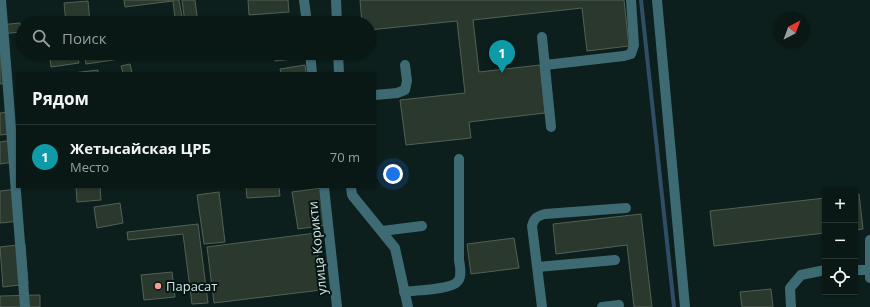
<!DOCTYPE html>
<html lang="ru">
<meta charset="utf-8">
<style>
:root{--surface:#091715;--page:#172422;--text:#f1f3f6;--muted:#999fa0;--line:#293634;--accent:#b45309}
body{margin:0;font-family:"Open Sans",sans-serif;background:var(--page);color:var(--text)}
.controls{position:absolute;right:12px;bottom:12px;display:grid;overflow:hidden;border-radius:0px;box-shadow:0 1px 3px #0004}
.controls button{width:36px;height:36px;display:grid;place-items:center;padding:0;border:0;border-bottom:1px solid var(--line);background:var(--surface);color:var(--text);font:20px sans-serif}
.compass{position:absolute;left:774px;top:12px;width:36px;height:36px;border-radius:50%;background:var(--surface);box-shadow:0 1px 3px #0004;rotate:41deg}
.you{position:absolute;left:393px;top:174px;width:14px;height:14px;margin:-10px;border:3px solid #fff;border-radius:50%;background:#1a73e8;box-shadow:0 0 0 6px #1a73e833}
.badge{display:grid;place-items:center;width:26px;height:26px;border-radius:50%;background:var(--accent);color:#fff;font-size:13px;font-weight:700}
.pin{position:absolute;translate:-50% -33px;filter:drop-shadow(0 1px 2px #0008)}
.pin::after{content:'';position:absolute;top:21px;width:14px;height:12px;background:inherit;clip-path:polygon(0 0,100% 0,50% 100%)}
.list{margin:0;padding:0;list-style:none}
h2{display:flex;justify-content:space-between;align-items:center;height:52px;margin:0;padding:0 16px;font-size:17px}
h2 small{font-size:13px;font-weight:400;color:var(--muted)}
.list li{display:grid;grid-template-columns:26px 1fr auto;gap:12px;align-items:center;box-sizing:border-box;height:64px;padding:0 16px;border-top:1px solid var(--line)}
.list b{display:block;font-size:15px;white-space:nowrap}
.list p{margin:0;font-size:13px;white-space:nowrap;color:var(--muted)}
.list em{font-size:13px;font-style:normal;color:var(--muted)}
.icon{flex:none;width:22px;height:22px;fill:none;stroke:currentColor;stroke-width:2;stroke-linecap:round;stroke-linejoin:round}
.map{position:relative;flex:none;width:870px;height:307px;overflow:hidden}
.search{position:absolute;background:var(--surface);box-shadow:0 1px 3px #0004;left:16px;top:16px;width:360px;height:44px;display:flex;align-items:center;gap:10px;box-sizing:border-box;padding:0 14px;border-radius:22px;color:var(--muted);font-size:15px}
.panel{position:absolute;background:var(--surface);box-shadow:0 1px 3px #0004;left:16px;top:72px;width:360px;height:116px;border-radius:0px}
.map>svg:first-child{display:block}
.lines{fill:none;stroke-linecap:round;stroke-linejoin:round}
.stream{stroke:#314c65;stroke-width:4}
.building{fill:#2b382d;stroke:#536155}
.minor{stroke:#3e6a74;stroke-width:10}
.poi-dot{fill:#f59b99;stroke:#041613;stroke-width:1.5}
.labels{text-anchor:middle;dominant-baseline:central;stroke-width:4;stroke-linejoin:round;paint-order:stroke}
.street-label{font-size:13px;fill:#d7e3e1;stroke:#041613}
.poi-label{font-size:13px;fill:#d7e3e1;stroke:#041613;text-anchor:start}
</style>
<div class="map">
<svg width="870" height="307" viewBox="0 0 870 307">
<rect width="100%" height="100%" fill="#0c1f1c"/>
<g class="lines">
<path class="stream" d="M641,0L674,307"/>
</g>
<g class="building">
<path d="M124,0H179L182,17L175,18L173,1L125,7Z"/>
<path d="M182,0H195L198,23H185Z"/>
<path d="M248,0H288L289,12L249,15Z"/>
<path d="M360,0H624L629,46L587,51L582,8L473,20L479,72L540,65L545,113L469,122L471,138L406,145L400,100L465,93L457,21L369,30V23H362Z"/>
<path d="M88,1L90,23H66L64,3Z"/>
<path d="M20,23L21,32L0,34V25Z"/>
<path d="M0,48L10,83L0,84Z"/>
<path d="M84,53H133L134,57L86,64Z"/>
<path d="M188,53H201L202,57L189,58Z"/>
<path d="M274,53H303L304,58L275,61Z"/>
<path d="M77,54L79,63L51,67L50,59Z"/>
<path d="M130,64L132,73H123L121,66Z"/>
<path d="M305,65L306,73H281L280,69Z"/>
<path d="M98,70V73H73Z"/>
<path d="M9,112L11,134L0,135V113Z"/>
<path d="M12,140L14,162L0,164V142Z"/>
<path d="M76,187H100L101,200L77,202Z"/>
<path d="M246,187H279L280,196L247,198Z"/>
<path d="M322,188L327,225L298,229L292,192Z"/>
<path d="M17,189L21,221L0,223V191Z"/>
<path d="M219,192L225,242L204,244L197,195Z"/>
<path d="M855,194H859L863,229L855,230Z"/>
<path d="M825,198V233L714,246L710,211Z"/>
<path d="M120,203L123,223L97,228L94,207Z"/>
<path d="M641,214L652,307H634L627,245L556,254L553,224Z"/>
<path d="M198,224L208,303L192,304L183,234L128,240L127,232Z"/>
<path d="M316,233L321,290L214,303L207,247Z"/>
<path d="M514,238L519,268L471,274L467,244Z"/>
<path d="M25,244L28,284L3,287L0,247Z"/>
<path d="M172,272L175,297L144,300L141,275Z"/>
<path d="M771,289L773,307H742L740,292Z"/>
<path d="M40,295V307H0V296Z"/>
</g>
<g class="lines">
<g class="minor">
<path d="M1,0L25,307"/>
<path d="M304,0L307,23"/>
<path d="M336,0L337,23"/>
<path d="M657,0L685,307"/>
<path d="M542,37L551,127"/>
<path d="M310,53L312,73"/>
<path d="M338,53L339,73"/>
<path d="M545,65L624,56L631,54L634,45L631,0"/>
<path d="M375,95L397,93L405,90L407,81L405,65"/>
<path d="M324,187L337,307"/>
<path d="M351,187L352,195L395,248L408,307"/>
<path d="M382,231L422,226"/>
<path d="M870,240V278"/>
<path d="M538,267L615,260"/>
<path d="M855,270H869"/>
<path d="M404,292C415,290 452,290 458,281C462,276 460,266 459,260V159"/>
<path d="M542,307L532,226C534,218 537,216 545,214L626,208"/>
<path d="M602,307L619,305"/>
<path d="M791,307L790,288L801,275L825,270"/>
</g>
</g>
<circle class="poi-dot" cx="158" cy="286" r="4"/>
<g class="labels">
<g class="street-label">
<text transform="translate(317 248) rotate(-96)">улица Корикти</text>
</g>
<g class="poi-label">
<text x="166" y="286">Парасат</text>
</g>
</g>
</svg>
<div class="controls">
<button>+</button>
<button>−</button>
<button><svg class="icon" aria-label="locate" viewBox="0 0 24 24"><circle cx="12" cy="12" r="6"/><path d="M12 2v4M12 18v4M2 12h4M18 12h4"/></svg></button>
</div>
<svg class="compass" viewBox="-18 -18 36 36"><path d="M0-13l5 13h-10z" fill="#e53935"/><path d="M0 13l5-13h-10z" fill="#999fa0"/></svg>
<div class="you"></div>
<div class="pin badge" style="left:502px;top:73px;background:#0f9aa8">1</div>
<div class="search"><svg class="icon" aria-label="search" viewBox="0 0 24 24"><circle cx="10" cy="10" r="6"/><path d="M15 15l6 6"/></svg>Поиск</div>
<section class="panel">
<h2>Рядом<small></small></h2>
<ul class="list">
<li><span class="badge" style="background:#0f9aa8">1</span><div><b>Жетысайская ЦРБ</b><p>Место</p></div><em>70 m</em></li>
</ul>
</section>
</div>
